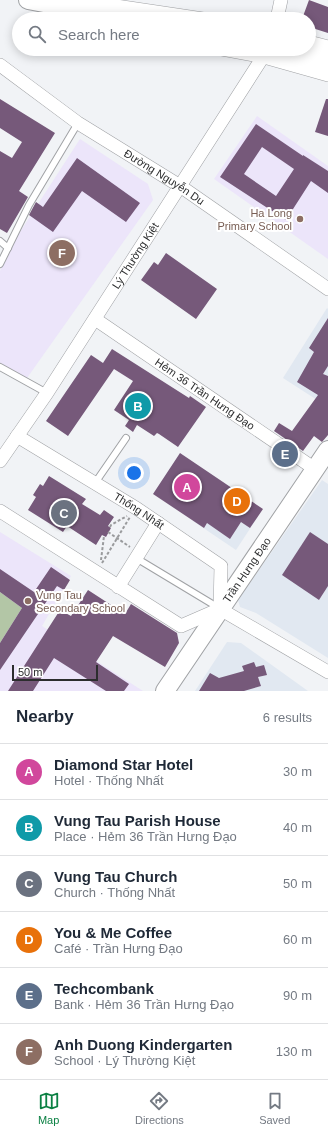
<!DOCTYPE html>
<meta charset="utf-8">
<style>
:root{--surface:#fff;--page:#f2f2f3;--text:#1f2937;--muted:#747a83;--line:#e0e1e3;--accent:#0b8043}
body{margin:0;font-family:Arial,sans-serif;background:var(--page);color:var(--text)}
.scale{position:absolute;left:12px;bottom:10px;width:86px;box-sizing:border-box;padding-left:4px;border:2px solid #2c2d2e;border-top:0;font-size:11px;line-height:14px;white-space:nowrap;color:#2c2d2e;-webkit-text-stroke:3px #fff;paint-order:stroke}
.you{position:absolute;left:134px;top:473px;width:14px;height:14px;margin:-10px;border:3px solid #fff;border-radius:50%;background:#1a73e8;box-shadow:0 0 0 6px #1a73e833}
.badge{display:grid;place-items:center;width:26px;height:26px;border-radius:50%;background:var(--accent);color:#fff;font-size:13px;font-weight:700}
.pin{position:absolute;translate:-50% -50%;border:2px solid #fff;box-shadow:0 1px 4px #0006}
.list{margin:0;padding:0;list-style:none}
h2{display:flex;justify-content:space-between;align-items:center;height:52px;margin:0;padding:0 16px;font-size:17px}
h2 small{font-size:13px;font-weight:400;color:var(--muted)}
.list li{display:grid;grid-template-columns:26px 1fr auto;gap:12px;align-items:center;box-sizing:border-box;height:56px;padding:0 16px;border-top:1px solid var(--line)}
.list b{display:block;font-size:15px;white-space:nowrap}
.list p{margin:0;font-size:13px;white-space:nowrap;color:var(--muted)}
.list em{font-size:13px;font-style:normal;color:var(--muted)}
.icon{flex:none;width:22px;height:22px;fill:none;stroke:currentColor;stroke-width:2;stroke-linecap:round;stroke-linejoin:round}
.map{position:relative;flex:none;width:328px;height:691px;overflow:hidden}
.search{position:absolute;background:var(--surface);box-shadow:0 2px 10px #0003;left:12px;right:12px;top:12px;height:44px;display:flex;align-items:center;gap:10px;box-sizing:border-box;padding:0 14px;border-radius:22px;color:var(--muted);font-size:15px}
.sheet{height:388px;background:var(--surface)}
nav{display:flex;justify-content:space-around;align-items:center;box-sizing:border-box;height:56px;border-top:1px solid var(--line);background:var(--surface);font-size:11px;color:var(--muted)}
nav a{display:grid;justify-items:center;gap:2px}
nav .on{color:var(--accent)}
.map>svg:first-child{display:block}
.built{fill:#e1e8f1}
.education{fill:#ece5fa}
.green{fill:#b3c6a6}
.building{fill:#76597a;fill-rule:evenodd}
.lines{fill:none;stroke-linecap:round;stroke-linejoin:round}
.service-casing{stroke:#a0a2a5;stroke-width:8}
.minor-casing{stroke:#a0a2a5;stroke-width:14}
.secondary-casing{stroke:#a0a2a5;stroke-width:20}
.path{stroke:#9a9b9d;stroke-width:2;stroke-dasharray:3 2;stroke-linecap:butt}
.service{stroke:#fff;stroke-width:6}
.minor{stroke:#fff;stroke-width:13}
.secondary{stroke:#fff;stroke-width:18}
.education-dot{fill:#8d6e63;stroke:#fff;stroke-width:1.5}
.labels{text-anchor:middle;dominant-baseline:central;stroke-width:4;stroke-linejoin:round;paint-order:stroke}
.street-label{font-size:11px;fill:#2c2d2e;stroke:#fff}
.education-label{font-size:11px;fill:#785e54;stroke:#fff;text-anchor:end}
</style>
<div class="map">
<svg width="328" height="691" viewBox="0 0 328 691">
<rect width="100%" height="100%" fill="#f1f3f6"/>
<g class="built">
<path d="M327,308L328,309V407L283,378Z"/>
<path d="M322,480L328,484V658L256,613L240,607L238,600Z"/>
<path d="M212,493L255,521L236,550L193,521Z"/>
<path d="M227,642L241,643L308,691H195Z"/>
</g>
<g class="education">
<path d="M257,116L328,166V259L214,179Z"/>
<path d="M80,139L148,184L153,200L27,378L0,364V271L18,235Z"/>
<path d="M0,532L71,576L42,626L143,691H0Z"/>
</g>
<path class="green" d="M0,592L22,608L0,643Z"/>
<g class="building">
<path d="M309,0L328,7V33L309,27V19H302Z"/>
<path d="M0,99L55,133L19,191L28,197L7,233L0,229V151L12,158L22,142L0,128Z"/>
<path d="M326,99H328V136L315,132Z"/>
<path d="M256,124L303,156V155L328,171V193L311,181L286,220L220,177ZM262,147L294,169L276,196L244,174Z"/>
<path d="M77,158L140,203L126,222L82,191L53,232L29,215L36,202L43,207Z"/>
<path d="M166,253L217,289L196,319L141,280L154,262L158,265Z"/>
<path d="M328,318V366L323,374L328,376V435L322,442L314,436L303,451L274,431L279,423L292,431L318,395L297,382L314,352L309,348Z"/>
<path d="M112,349L189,398L190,396L206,407L178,447L159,434L157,433L154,436L137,425L133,432L125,426L129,420L114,410L133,381L114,369L68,436L46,421L91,355L103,363Z"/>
<path d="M180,453L263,509L250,528L241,522L230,539L207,523L204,528L153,494Z"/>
<path d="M49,476L86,499L82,504L100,515L104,510L114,517L108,526L111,528L106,537L102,535L96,545L67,526L63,532L28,510L36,497L33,495L40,484L43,486Z"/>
<path d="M310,532L328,544V586L319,600L282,575Z"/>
<path d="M51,567L70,580L64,590L57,586L0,670V643L22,608L0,592V569L34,592Z"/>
<path d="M88,590L125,614L131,604L177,633L179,643L165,667L113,636L96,662L129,684L124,691H106L54,658L33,691H8L60,610L71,616Z"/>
<path d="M254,662L256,667L264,665L267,675L258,677L261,686L244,691H199L210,673L219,678L244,671L242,666Z"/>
</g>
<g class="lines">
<g class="service-casing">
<g id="service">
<path d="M0,241L8,248"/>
<path d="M0,264L29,205L78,123"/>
<path d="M0,367L47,393"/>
<path d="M95,483L126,438"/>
<path d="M136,558L219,608"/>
</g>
</g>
<g class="minor-casing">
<g id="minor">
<path d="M80,19L75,9L83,1L203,19"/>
<path d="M277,19L281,0"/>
<path d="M309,42L328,47"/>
<path d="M222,49L264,57L328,75"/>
<path id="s1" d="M0,65L78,123L180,186L328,289"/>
<path id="s2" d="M95,319L315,469"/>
<path id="s3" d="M17,436L136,508L221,566L220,609"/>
<path id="s4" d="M0,461L47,393L268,49"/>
<path d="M0,511L181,626L220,609"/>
<path d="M118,587L158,523"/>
<path d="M220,609L328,672"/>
</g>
</g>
<g class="secondary-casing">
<g id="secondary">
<path d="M28,0L75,9L145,19"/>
<path d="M288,49L328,60"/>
<path id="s5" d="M165,691L328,450"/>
</g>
</g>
<g class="path">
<path d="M110,527L111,525L127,516"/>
<path d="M108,532L130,547"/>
<path d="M101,560L104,536"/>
<path d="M102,563L130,517"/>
</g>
<use href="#service" class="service"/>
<use href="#minor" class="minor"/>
<use href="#secondary" class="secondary"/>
</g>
<g class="education-dot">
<circle cx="300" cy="219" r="4"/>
<circle cx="28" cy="601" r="4"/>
</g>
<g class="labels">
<g class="street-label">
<text stroke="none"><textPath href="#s1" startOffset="199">Đường Nguyễn Du</textPath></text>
<text stroke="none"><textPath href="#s4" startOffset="246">Lý Thường Kiệt</textPath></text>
<text stroke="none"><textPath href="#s2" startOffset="133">Hẻm 36 Trần Hưng Đạo</textPath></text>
<text stroke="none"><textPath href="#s3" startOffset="143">Thống Nhất</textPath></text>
<text stroke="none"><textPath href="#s5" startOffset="146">Trần Hưng Đạo</textPath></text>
</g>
<g class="education-label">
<text x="292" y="213">Ha Long<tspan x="292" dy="13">Primary School</tspan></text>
<text x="36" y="595" text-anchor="start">Vung Tau<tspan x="36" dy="13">Secondary School</tspan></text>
</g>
</g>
</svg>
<div class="scale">50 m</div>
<div class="you"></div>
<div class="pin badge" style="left:187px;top:487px;background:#d1479c">A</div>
<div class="pin badge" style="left:138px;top:406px;background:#0f9aa8">B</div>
<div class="pin badge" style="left:64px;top:513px;background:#6b7280">C</div>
<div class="pin badge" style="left:237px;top:501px;background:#e8710a">D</div>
<div class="pin badge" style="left:285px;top:454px;background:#5c6f8a">E</div>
<div class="pin badge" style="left:62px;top:253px;background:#8d6e63">F</div>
<div class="search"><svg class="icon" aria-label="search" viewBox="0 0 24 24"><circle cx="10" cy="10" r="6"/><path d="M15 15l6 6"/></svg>Search here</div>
</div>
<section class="sheet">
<h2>Nearby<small>6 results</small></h2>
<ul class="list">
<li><span class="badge" style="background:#d1479c">A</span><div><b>Diamond Star Hotel</b><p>Hotel · Thống Nhất</p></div><em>30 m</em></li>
<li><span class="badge" style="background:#0f9aa8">B</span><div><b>Vung Tau Parish House</b><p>Place · Hẻm 36 Trần Hưng Đạo</p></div><em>40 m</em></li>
<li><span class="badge" style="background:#6b7280">C</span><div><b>Vung Tau Church</b><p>Church · Thống Nhất</p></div><em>50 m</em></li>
<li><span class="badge" style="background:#e8710a">D</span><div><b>You &amp; Me Coffee</b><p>Café · Trần Hưng Đạo</p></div><em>60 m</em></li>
<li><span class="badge" style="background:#5c6f8a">E</span><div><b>Techcombank</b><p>Bank · Hẻm 36 Trần Hưng Đạo</p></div><em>90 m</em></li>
<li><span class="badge" style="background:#8d6e63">F</span><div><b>Anh Duong Kindergarten</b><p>School · Lý Thường Kiệt</p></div><em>130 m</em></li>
</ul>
</section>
<nav>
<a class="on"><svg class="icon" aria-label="map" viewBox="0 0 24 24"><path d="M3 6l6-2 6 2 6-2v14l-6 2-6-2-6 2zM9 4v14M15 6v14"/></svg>Map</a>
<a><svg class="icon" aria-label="directions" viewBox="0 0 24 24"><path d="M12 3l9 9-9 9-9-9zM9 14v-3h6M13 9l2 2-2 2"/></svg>Directions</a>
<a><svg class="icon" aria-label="saved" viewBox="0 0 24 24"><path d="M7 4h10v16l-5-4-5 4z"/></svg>Saved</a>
</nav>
